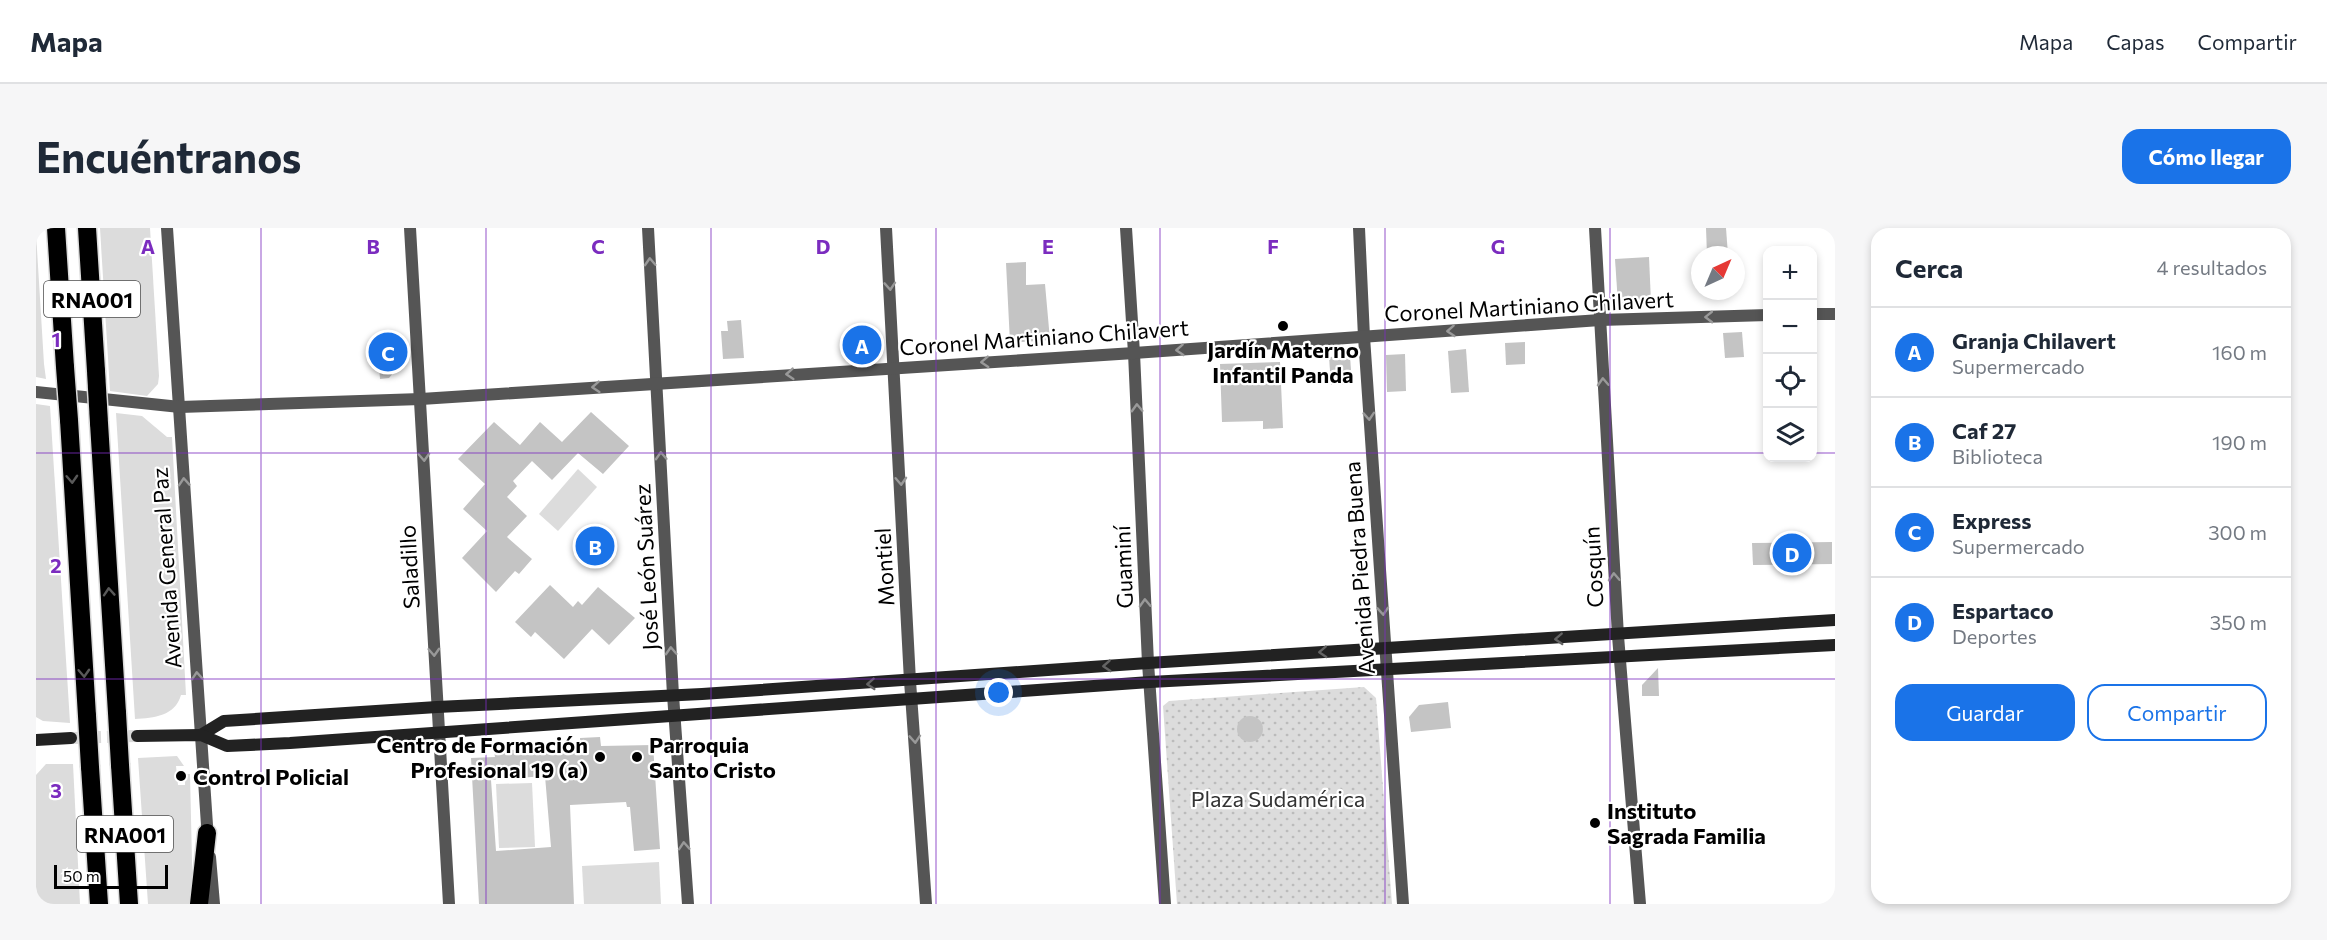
<!DOCTYPE html>
<html lang="es">
<meta charset="utf-8">
<style>
:root{--surface:#fff;--page:#f6f6f7;--text:#1f2937;--muted:#747a83;--line:#e0e1e3;--accent:#1a73e8}
body{margin:0;font-family:Commissioner,sans-serif;background:var(--page);color:var(--text)}
.controls{position:absolute;right:18px;top:18px;display:grid;overflow:hidden;border-radius:12px;box-shadow:0 3px 9px #0003}
.controls button{width:54px;height:54px;display:grid;place-items:center;padding:0;border:0;border-bottom:2px solid var(--line);background:var(--surface);color:var(--text);font:30px sans-serif}
.compass{position:absolute;left:1655px;top:18px;width:54px;height:54px;border-radius:50%;background:var(--surface);box-shadow:0 3px 9px #0003;rotate:44deg}
.scale{position:absolute;left:18px;bottom:15px;width:114px;box-sizing:border-box;padding-left:6px;border:3px solid #000;border-top:0;font-size:16px;line-height:21px;white-space:nowrap;color:#000;-webkit-text-stroke:4px #fff;paint-order:stroke}
.you{position:absolute;left:963px;top:465px;width:21px;height:21px;margin:-15px;border:4px solid #fff;border-radius:50%;background:#1a73e8;box-shadow:0 0 0 9px #1a73e833}
.badge{display:grid;place-items:center;width:39px;height:39px;border-radius:50%;background:var(--accent);color:#fff;font-size:20px;font-weight:700}
.pin{position:absolute;translate:-50% -50%;border:3px solid #fff;box-shadow:0 2px 6px #0006}
.list{margin:0;padding:0;list-style:none}
h2{display:flex;justify-content:space-between;align-items:center;height:78px;margin:0;padding:0 24px;font-size:26px}
h2 small{font-size:20px;font-weight:400;color:var(--muted)}
.list li{display:grid;grid-template-columns:39px 1fr auto;gap:18px;align-items:center;box-sizing:border-box;height:90px;padding:0 24px;border-top:2px solid var(--line)}
.list b{display:block;font-size:22px;white-space:nowrap}
.list p{margin:0;font-size:20px;white-space:nowrap;color:var(--muted)}
.list em{font-size:20px;font-style:normal;color:var(--muted)}
.actions{display:flex;gap:12px;padding:18px 24px}
.actions a{flex:1;padding:14px 0;border:2px solid var(--accent);border-radius:18px;text-align:center;font-size:21px;color:var(--accent)}
.actions .main{background:var(--accent);color:#fff}
.icon{flex:none;width:33px;height:33px;fill:none;stroke:currentColor;stroke-width:2;stroke-linecap:round;stroke-linejoin:round}
.map{position:relative;flex:none;width:1799px;height:676px;overflow:hidden;border-radius:18px}
header{display:flex;align-items:center;gap:36px;box-sizing:border-box;height:84px;padding:0 30px;background:var(--surface);border-bottom:2px solid var(--line)}
header strong{font-size:28px}
nav{display:flex;gap:33px;margin-inline-start:auto;font-size:21px}
.intro{display:flex;align-items:center;justify-content:space-between;box-sizing:border-box;height:144px;padding:0 36px}
h1{margin:0;font-size:42px}
.button{padding:15px 27px;border-radius:18px;background:var(--accent);color:#fff;font-size:21px;font-weight:700}
main{display:flex;gap:36px;padding:0 36px}
aside{flex:1;background:var(--surface);border-radius:18px;box-shadow:0 3px 9px #0003}
.map>svg:first-child{display:block}
.grass{fill:#dcdcdc}
.park{fill:url(#park-dots)}
.building{fill:#c4c4c4;fill-rule:evenodd}
.lines{fill:none;stroke-linecap:round;stroke-linejoin:round}
.secondary-tunnel{stroke:#d9d9d9;stroke-width:12;stroke-dasharray:12 6;stroke-linecap:butt}
.motorway-casing{stroke:#dbdbdb;stroke-width:21}
.minor{stroke:#555;stroke-width:12}
.tertiary{stroke:#555;stroke-width:12}
.secondary{stroke:#222;stroke-width:12}
.motorway{stroke:#000;stroke-width:18}
.motorway-bridge-casing{stroke:#dbdbdb;stroke-width:21;stroke-linecap:butt}
.motorway-bridge{stroke:#000;stroke-width:18}
.oneway{stroke:#999}
.oneway2{stroke:#595959}
.oneway3{stroke:#646464}
.grid{fill:none;stroke:#7b2cbf;stroke-width:1.5;stroke-opacity:0.55}
.poi-dot{fill:#000;stroke:#fff;stroke-width:2}
.labels{text-anchor:middle;dominant-baseline:central;stroke-width:4.5;stroke-linejoin:round;paint-order:stroke}
.shield{fill:#fff;stroke:#4c4c4c;stroke-width:1.5}
.shield-label{font-size:21px;font-weight:bold;fill:#000}
.street-label{font-size:22px;fill:#000;stroke:#fff}
.poi-label{font-size:22px;font-weight:bold;fill:#000;stroke:#fff;text-anchor:start}
.park-label{font-size:22px;fill:#333;stroke:#fff}
.grid-label{font-size:20px;text-anchor:middle;font-weight:bold;fill:#7b2cbf;stroke:#fff;stroke-width:4.5;stroke-linejoin:round;paint-order:stroke}
</style>
<header>
<strong>Mapa</strong>
<nav><a>Mapa</a><a>Capas</a><a>Compartir</a></nav>
</header>
<div class="intro"><h1>Encuéntranos</h1><a class="button">Cómo llegar</a></div>
<main>
<div class="map">
<svg width="1799" height="676" viewBox="0 0 1799 676">
<defs>
<pattern id="park-dots" width="8" height="8" patternUnits="userSpaceOnUse" patternTransform="scale(1.5)"><rect width="8" height="8" fill="#dcdcdc"/><path d="M2 2h.1M6 6h.1" fill="none" stroke="#bbb" stroke-width="1.8" stroke-linecap="round"/></pattern>
</defs>
<rect width="100%" height="100%" fill="#fff"/>
<g class="grass">
<path d="M64,0H114L123,148L122,156L111,168L74,163Z"/>
<path d="M0,5L8,136L10,151L0,149Z"/>
<path d="M0,176L14,178L34,495L7,493L0,489Z"/>
<path d="M80,185L106,188L131,209H136L150,467H145C139,488 118,490 99,491Z"/>
<path d="M542,241L561,259L522,303L503,286Z"/>
<path d="M141,528L148,538H140L142,557H149V546H154L157,676H112L102,530Z"/>
<path d="M10,536H37L44,676H3L0,660V547Z"/>
<path d="M496,555L499,619L463,620L460,556Z"/>
<path d="M623,634L625,676H548L546,638Z"/>
</g>
<path class="park" d="M1328,459L1340,470L1356,676H1141L1127,478L1133,473Z"/>
<g class="building">
<path d="M1670,0H1690L1692,27H1671Z"/>
<path d="M1613,29L1615,74L1582,76L1579,31Z"/>
<path d="M990,34V57L1009,56L1014,112L974,115L970,35Z"/>
<path d="M705,92L708,130L687,131L685,103H692L691,93Z"/>
<path d="M844,104L830,121L820,122L818,106Z"/>
<path d="M1706,104L1708,129L1689,130L1687,105Z"/>
<path d="M361,109L363,138L353,150L344,151L341,110Z"/>
<path d="M1489,114V136L1470,137L1469,115Z"/>
<path d="M1430,121L1433,164L1415,165L1412,123Z"/>
<path d="M1369,126L1370,163L1351,164L1350,127Z"/>
<path d="M1314,128L1316,156L1295,157L1293,129Z"/>
<path d="M1244,134L1247,200L1227,201V193L1186,194L1184,136Z"/>
<path d="M555,184L593,218L567,246L542,225L516,252L496,233L477,253L481,258L471,269L491,288L471,309L496,331L483,346L479,343L460,364L426,330L451,303L427,281L449,256L422,231L458,194L484,217L504,194L526,214Z"/>
<path d="M1796,314V336L1717,337L1716,315Z"/>
<path d="M514,357L537,379L542,373L546,377L562,359L599,390L573,417L556,401L528,431L499,404L495,409L479,394Z"/>
<path d="M1622,440L1623,468H1606V457Z"/>
<path d="M1412,474L1415,500L1375,504L1373,489L1383,477Z"/>
<circle cx="1214" cy="501" r="13"/>
<path d="M564,509L565,518L617,517L624,621L598,623L594,579H591L590,574L534,577L538,676H443L435,530L459,529L458,523L506,520L507,525H545L544,510ZM509,548L515,619L460,623L455,552Z"/>
</g>
<g class="lines">
<path class="secondary-tunnel" d="M35,510L101,508"/>
<g class="motorway-casing">
<g id="motorway">
<path d="M20,0L29,139"/>
<path d="M51,0L60,143"/>
<path d="M33,192L51,488"/>
<path d="M63,195L81,485"/>
<path d="M84,537L93,676"/>
<path d="M54,539L63,676"/>
<path d="M163,676L171,605"/>
</g>
</g>
<g class="minor">
<path d="M374,0L413,676"/>
<path d="M612,0L637,467L652,676"/>
<path d="M850,0L874,453L890,676"/>
<path d="M1090,0L1098,125L1112,435L1129,676"/>
<path d="M1323,0L1328,109L1367,676"/>
<path d="M1559,0L1582,408L1604,676"/>
</g>
<g class="tertiary">
<path d="M131,0L172,612"/>
<path d="M1776,86H1799"/>
<path d="M0,164L144,179L385,171L1098,125L1564,92L1732,87"/>
<path d="M174,629L178,676"/>
</g>
<g class="secondary">
<path d="M165,507L188,493L401,479L666,466L1112,435L1799,392"/>
<path d="M101,508L165,507L191,518L254,515L1114,454L1799,417"/>
<path d="M0,512L35,510"/>
</g>
<use href="#motorway" class="motorway"/>
<g class="motorway-bridge-casing">
<g id="motorway-bridge">
<path d="M29,139L33,192"/>
<path d="M60,143L63,195"/>
<path d="M81,485L84,537"/>
<path d="M51,488L54,539"/>
</g>
</g>
<use href="#motorway-bridge" class="motorway-bridge"/>
</g>
<defs><path id="oneway-chevron" d="M-2-3.5L2.5 0L-2 3.5" fill="none" stroke-width="1.6" stroke-linecap="round" stroke-linejoin="round" transform="scale(1.5)"/></defs>
<g class="oneway">
<use href="#oneway-chevron" transform="translate(614 34) rotate(-93)"/>
<use href="#oneway-chevron" transform="translate(854 58) rotate(86)"/>
<use href="#oneway-chevron" transform="translate(1673 89) rotate(179)"/>
<use href="#oneway-chevron" transform="translate(1415 103) rotate(176)"/>
<use href="#oneway-chevron" transform="translate(1144 122) rotate(176)"/>
<use href="#oneway-chevron" transform="translate(949 134) rotate(177)"/>
<use href="#oneway-chevron" transform="translate(754 146) rotate(176)"/>
<use href="#oneway-chevron" transform="translate(1567 154) rotate(-93)"/>
<use href="#oneway-chevron" transform="translate(560 159) rotate(176)"/>
<use href="#oneway-chevron" transform="translate(1101 180) rotate(-92)"/>
<use href="#oneway-chevron" transform="translate(1333 188) rotate(86)"/>
<use href="#oneway-chevron" transform="translate(625 228) rotate(-93)"/>
<use href="#oneway-chevron" transform="translate(388 229) rotate(87)"/>
<use href="#oneway-chevron" transform="translate(865 253) rotate(87)"/>
<use href="#oneway-chevron" transform="translate(148 254) rotate(-94)"/>
<use href="#oneway-chevron" transform="translate(1578 349) rotate(-93)"/>
<use href="#oneway-chevron" transform="translate(1109 375) rotate(-92)"/>
<use href="#oneway-chevron" transform="translate(1347 383) rotate(86)"/>
<use href="#oneway-chevron" transform="translate(635 423) rotate(-93)"/>
<use href="#oneway-chevron" transform="translate(398 424) rotate(87)"/>
<use href="#oneway-chevron" transform="translate(161 448) rotate(-94)"/>
<use href="#oneway-chevron" transform="translate(879 511) rotate(86)"/>
<use href="#oneway-chevron" transform="translate(648 618) rotate(-94)"/>
</g>
<g class="oneway2">
<use href="#oneway-chevron" transform="translate(36 251) rotate(87)"/>
<use href="#oneway-chevron" transform="translate(73 364) rotate(-94)"/>
<use href="#oneway-chevron" transform="translate(48 445) rotate(87)"/>
</g>
<g class="oneway3">
<use href="#oneway-chevron" transform="translate(1523 411) rotate(177)"/>
<use href="#oneway-chevron" transform="translate(1287 424) rotate(177)"/>
<use href="#oneway-chevron" transform="translate(1071 438) rotate(176)"/>
<use href="#oneway-chevron" transform="translate(835 456) rotate(176)"/>
</g>
<path class="grid" d="M225,0V676M450,0V676M675,0V676M900,0V676M1124,0V676M1349,0V676M1574,0V676M0,225H1732M1776,225H1799M0,451H1799"/>
<g class="poi-dot">
<circle cx="1247" cy="98" r="6"/>
<circle cx="564" cy="529" r="6"/>
<circle cx="601" cy="529" r="6"/>
<circle cx="145" cy="548" r="6"/>
<circle cx="1559" cy="595" r="6"/>
</g>
<g class="labels">
<g class="shield">
<rect x="8" y="53" width="96" height="36" rx="4.5"/>
<rect x="41" y="588" width="96" height="36" rx="4.5"/>
</g>
<g class="shield-label">
<text x="56" y="71">RNA001</text>
<text x="89" y="606">RNA001</text>
</g>
<g class="street-label">
<text transform="translate(1493 78) rotate(-3)">Coronel Martiniano Chilavert</text>
<text transform="translate(1008 109) rotate(-4)">Coronel Martiniano Chilavert</text>
<text transform="translate(373 339) rotate(-93)">Saladillo</text>
<text transform="translate(610 339) rotate(-93)">José León Suárez</text>
<text transform="translate(848 339) rotate(-93)">Montiel</text>
<text transform="translate(1087 339) rotate(-92)">Guaminí</text>
<text transform="translate(1557 339) rotate(-93)">Cosquín</text>
<text transform="translate(130 340) rotate(-94)">Avenida General Paz</text>
<text transform="translate(1323 340) rotate(-94)">Avenida Piedra Buena</text>
</g>
<g class="poi-label">
<text x="1247" y="121" text-anchor="middle">Jardín Materno<tspan x="1247" dy="25">Infantil Panda</tspan></text>
<text x="552" y="516" text-anchor="end">Centro de Formación<tspan x="552" dy="25">Profesional 19 (a)</tspan></text>
<text x="613" y="516">Parroquia<tspan x="613" dy="25">Santo Cristo</tspan></text>
<text x="157" y="548">Control Policial</text>
<text x="1571" y="582">Instituto<tspan x="1571" dy="25">Sagrada Familia</tspan></text>
</g>
<g class="park-label">
<text x="1242" y="570">Plaza Sudamérica</text>
</g>
</g>
<g class="grid-label">
<text x="112" y="26">A</text>
<text x="337" y="26">B</text>
<text x="562" y="26">C</text>
<text x="787" y="26">D</text>
<text x="1012" y="26">E</text>
<text x="1237" y="26">F</text>
<text x="1462" y="26">G</text>
<text x="20" y="119">1</text>
<text x="20" y="345">2</text>
<text x="20" y="570">3</text>
</g>
</svg>
<div class="controls">
<button>+</button>
<button>−</button>
<button><svg class="icon" aria-label="locate" viewBox="0 0 24 24"><circle cx="12" cy="12" r="6"/><path d="M12 2v4M12 18v4M2 12h4M18 12h4"/></svg></button>
<button><svg class="icon" aria-label="layers" viewBox="0 0 24 24"><path d="M12 4l9 5-9 5-9-5zM3 14l9 5 9-5"/></svg></button>
</div>
<svg class="compass" viewBox="-18 -18 36 36"><path d="M0-13l5 13h-10z" fill="#e53935"/><path d="M0 13l5-13h-10z" fill="#747a83"/></svg>
<div class="scale">50 m</div>
<div class="you"></div>
<div class="pin badge" style="left:826px;top:117px">A</div>
<div class="pin badge" style="left:559px;top:318px">B</div>
<div class="pin badge" style="left:352px;top:124px">C</div>
<div class="pin badge" style="left:1756px;top:325px">D</div>
</div>
<aside>
<h2>Cerca<small>4 resultados</small></h2>
<ul class="list">
<li><span class="badge">A</span><div><b>Granja Chilavert</b><p>Supermercado</p></div><em>160 m</em></li>
<li><span class="badge">B</span><div><b>Caf 27</b><p>Biblioteca</p></div><em>190 m</em></li>
<li><span class="badge">C</span><div><b>Express</b><p>Supermercado</p></div><em>300 m</em></li>
<li><span class="badge">D</span><div><b>Espartaco</b><p>Deportes</p></div><em>350 m</em></li>
</ul>
<div class="actions"><a class="main">Guardar</a><a>Compartir</a></div>
</aside>
</main>
